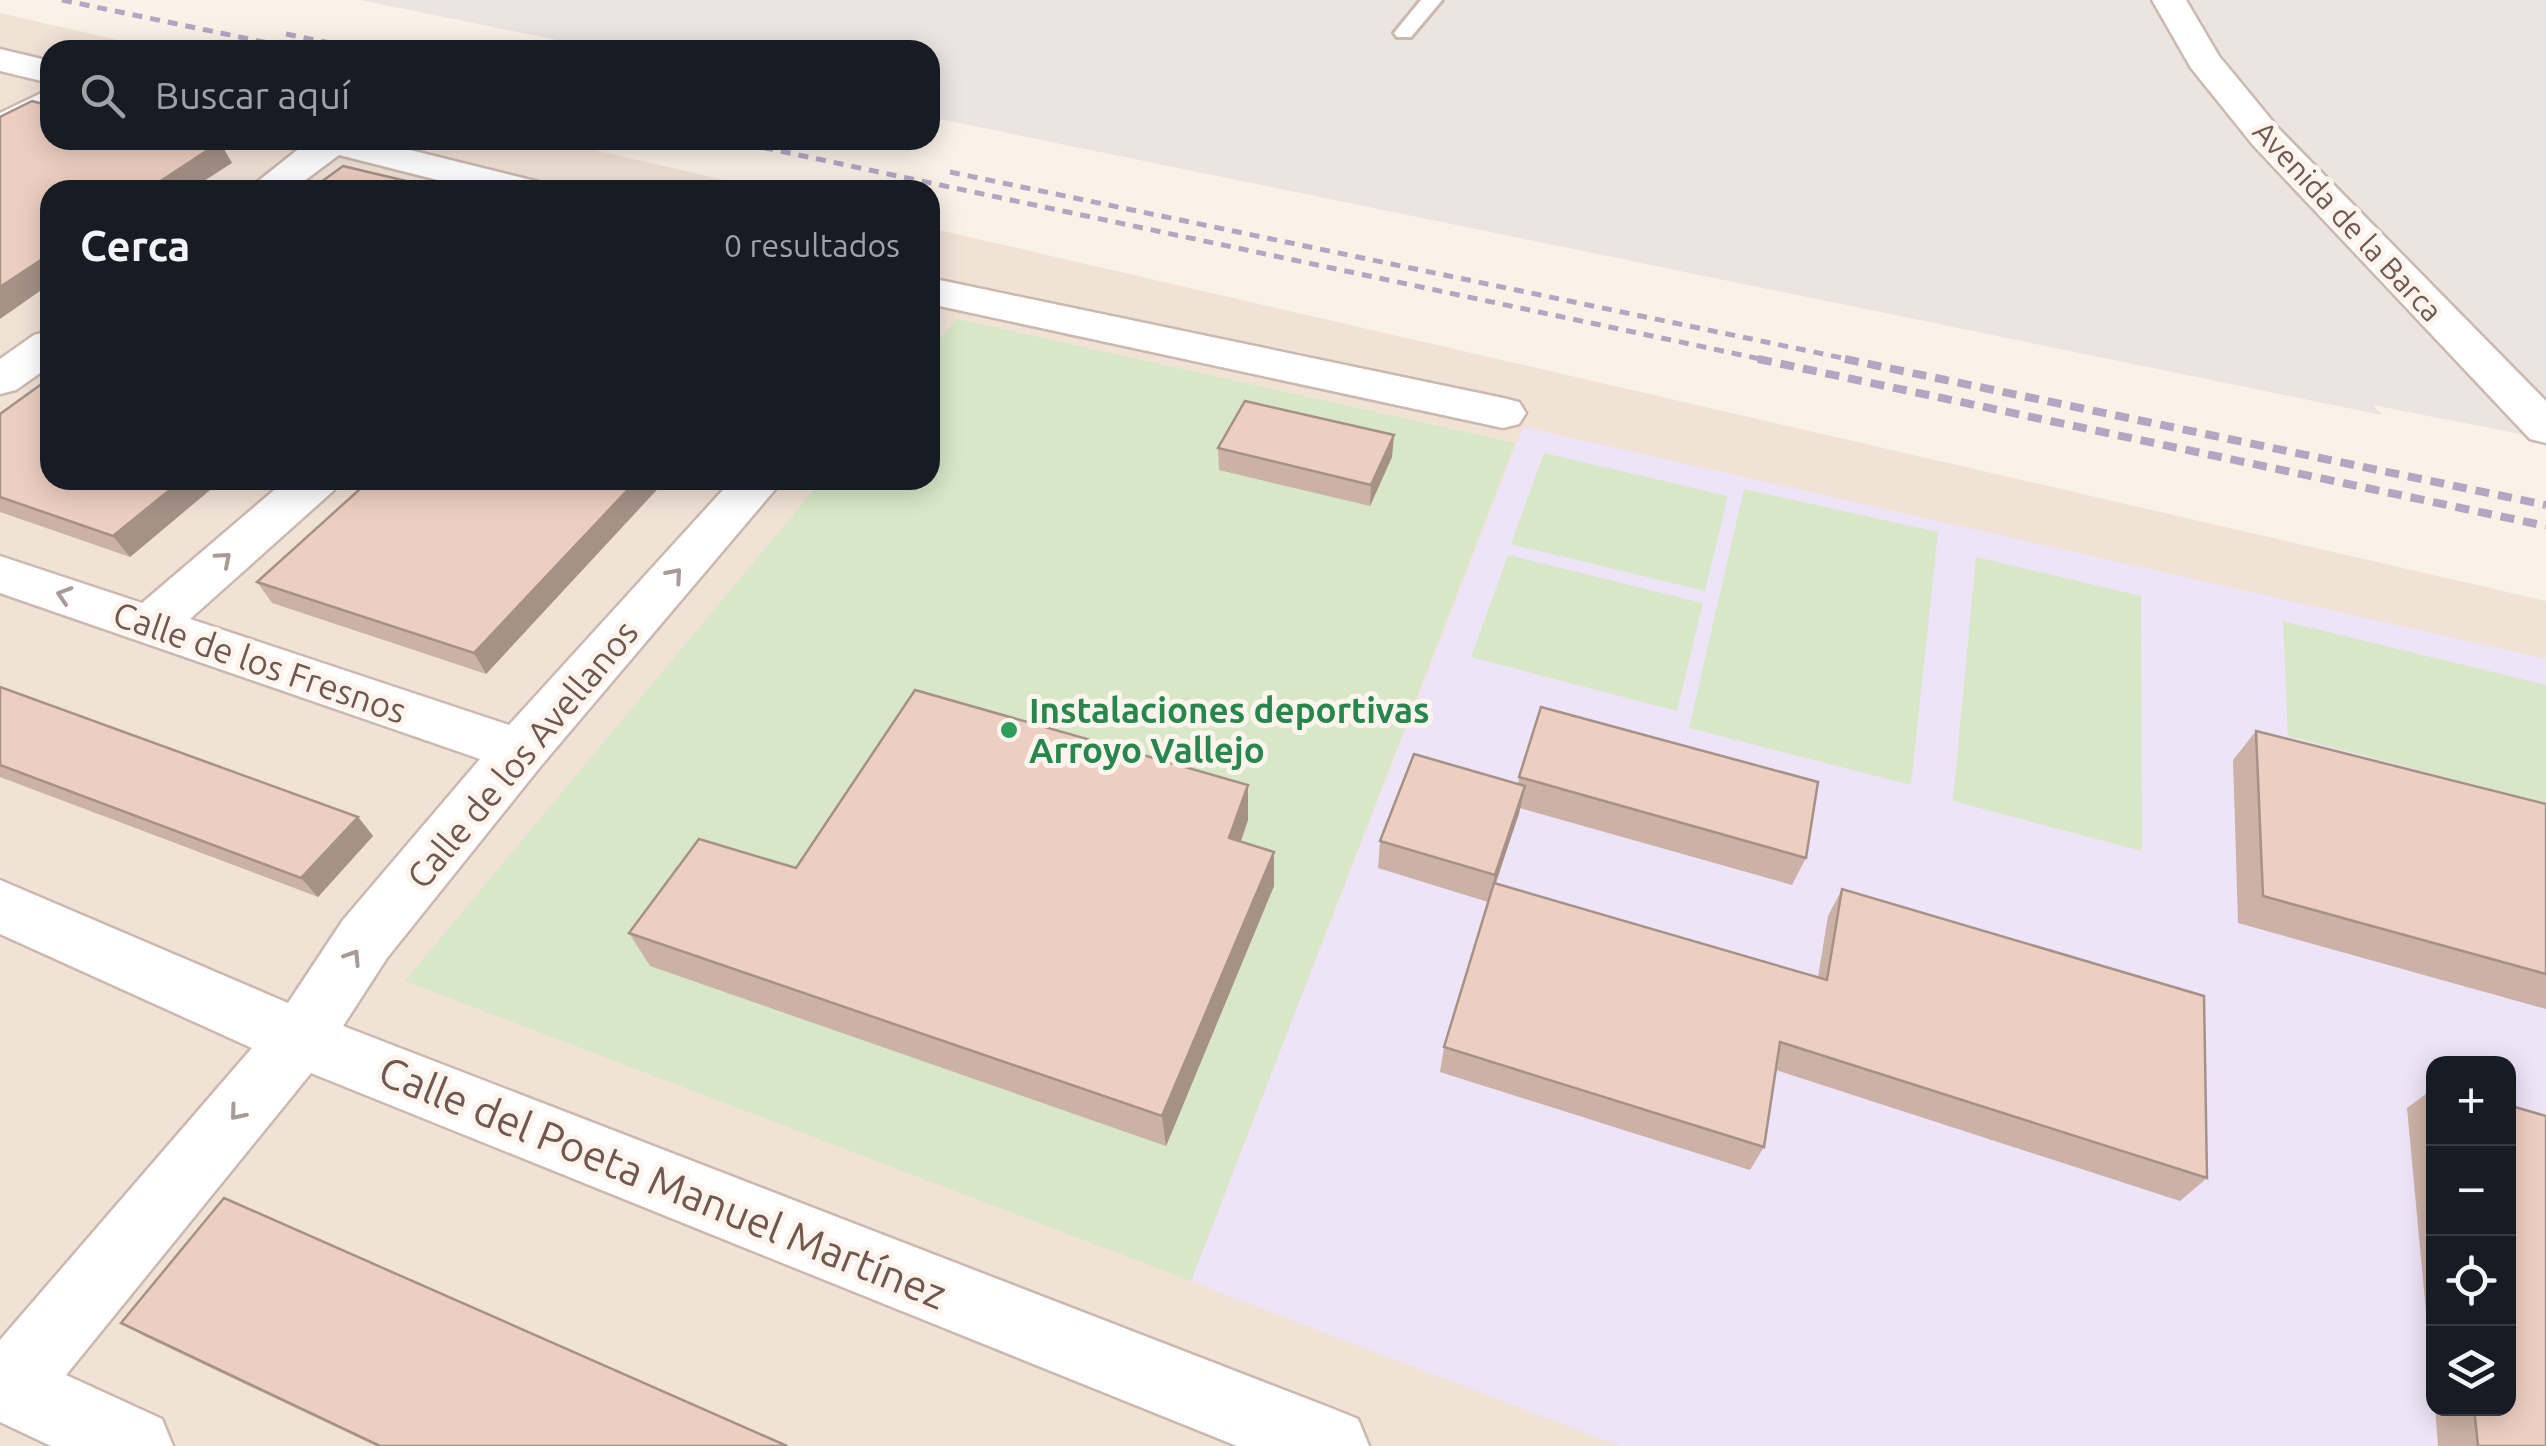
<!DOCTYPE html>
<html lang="es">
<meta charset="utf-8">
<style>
:root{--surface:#171b24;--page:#20242c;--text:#f1f3f6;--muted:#9ea1a6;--line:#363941}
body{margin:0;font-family:Ubuntu,sans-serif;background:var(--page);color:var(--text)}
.controls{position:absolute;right:30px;bottom:30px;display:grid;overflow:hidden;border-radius:20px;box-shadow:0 5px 25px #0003}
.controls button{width:90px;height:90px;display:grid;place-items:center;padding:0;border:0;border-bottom:2px solid var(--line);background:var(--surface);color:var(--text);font:50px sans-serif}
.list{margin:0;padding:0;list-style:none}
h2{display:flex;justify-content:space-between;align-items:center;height:130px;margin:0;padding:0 40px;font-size:42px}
h2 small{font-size:32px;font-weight:400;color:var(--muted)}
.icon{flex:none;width:55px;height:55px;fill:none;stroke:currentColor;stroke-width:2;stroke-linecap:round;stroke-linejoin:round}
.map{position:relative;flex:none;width:2546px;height:1446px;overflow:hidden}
.search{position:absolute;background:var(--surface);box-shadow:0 5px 25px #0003;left:40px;top:40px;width:900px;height:110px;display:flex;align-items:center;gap:25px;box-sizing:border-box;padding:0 35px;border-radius:30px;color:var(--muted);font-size:38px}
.panel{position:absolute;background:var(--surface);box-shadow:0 5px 25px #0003;left:40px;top:180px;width:900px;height:310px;border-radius:30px}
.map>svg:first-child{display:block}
.residential{fill:#f1e2d6;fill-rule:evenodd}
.industrial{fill:#ebe4e0}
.education{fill:#eee4f7;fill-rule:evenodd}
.green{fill:#d7e7c7}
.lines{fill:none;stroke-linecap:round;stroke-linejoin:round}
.service-casing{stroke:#cbb8ae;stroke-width:6}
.minor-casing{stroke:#cbb8ae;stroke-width:5}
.tertiary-casing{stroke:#cbb8ae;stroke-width:5}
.service{fill:#fff;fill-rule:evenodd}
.minor{fill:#fff;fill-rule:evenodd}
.tertiary{fill:#fff;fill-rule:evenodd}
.rail-far1{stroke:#b3a6c3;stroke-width:5;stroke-dasharray:10 8;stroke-linecap:butt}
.rail{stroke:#b3a6c3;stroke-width:8;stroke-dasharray:14 9;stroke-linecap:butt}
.wall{fill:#ccb2a6}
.shaded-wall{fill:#a69187}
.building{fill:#edcfc1;stroke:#a69187;stroke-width:2.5}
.oneway{stroke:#aa9a95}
.leisure-dot{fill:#2e9e5b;stroke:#fdf5ed;stroke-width:4}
.labels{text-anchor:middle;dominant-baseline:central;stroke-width:10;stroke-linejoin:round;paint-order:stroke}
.far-street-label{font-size:30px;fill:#72574e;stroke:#fdf5ed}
.street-label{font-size:35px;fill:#72574e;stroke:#fdf5ed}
.leisure-label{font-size:35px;font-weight:bold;fill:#27864d;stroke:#fdf5ed;text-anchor:start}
.near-street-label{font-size:42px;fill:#72574e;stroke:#fdf5ed}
</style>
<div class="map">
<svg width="2546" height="1446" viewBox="0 0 2546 1446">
<rect width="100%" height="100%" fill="#faf1e7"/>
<path class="residential" d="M0,13L161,50H50V140H551L767,190H50V480H930V228L2546,601V1446H0ZM2434,1064H2508V1408H2434Z"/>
<path class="industrial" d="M360,0H2546V439L2373,405L2382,415L930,117V50H606Z"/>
<path class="education" d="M1523,427L2546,659V1446H1620L1191,1281ZM2434,1064H2508V1408H2434Z"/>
<g class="green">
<path d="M957,319L1515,443L1191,1281L405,981L822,480H930V351Z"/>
<path d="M1544,453L1728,496L1705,591L1511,544Z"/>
<path d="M1744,489L1938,532L1911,785L1689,728Z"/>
<path d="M1508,555L1703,603L1677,711L1471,657Z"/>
<path d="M1976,557L2141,596L2142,851L1953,801Z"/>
<path d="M2283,621L2546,685V803L2288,736Z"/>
</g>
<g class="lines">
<g class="service-casing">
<path id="service" d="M1421,0H1442L1411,37H1397L1394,33Z"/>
</g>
<g class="minor-casing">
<g id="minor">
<path d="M0,49L50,61V83L0,71Z"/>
<path d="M50,89V115L0,140V113Z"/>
<path d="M304,140H370L539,182L545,190H477L339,155L292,190H247L306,143Z"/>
<path d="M930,278L1503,398L1519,402L1526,413L1519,424L1503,428L930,304Z"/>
<path d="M50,331V366L16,390L0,394V359L34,335Z"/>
<path d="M286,480H340L333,491L190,619L509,725L732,480H783L540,767L387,958L343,1026L1331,1408L1358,1419L1369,1446H1237L311,1073L66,1375L162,1419L173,1446H51L0,1422V1340L252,1048L0,934V880L288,1003L343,920L480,759L0,593V556L142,603Z"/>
</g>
</g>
<g class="tertiary-casing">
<path id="tertiary" d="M2152,0H2186L2219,56L2279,129L2546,401V443L2530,439L2253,145L2191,68Z"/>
</g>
<use href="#service" class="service"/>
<use href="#minor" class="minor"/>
<use href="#tertiary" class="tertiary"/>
<g class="rail-far1">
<path d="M62,0L302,50"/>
<path d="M286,34L364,50"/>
<path d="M728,140L1770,361"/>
<path d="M950,172L1857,361"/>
</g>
<g class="rail">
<path d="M1758,359L2546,526"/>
<path d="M1845,359L2546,505"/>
</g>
</g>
<g class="wall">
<path d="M0,414L50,480H222L130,557L0,512Z"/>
<path d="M1218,448L1392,457L1370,506L1219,470Z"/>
<path d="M616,533L486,674L272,603L257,582Z"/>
<path d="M0,687L358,817L373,836L318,897L0,777Z"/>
<path d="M2256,731L2546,804V1009L2238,923L2233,760Z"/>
<path d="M1519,777L1806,858L1792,885L1520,808L1496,884L1818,977L1828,916L1842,889L2207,1178L2180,1201L1776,1070L1764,1147L1750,1170L1440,1072L1444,1047L1488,902L1378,868L1380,841L1518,784Z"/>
<path d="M1248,820L1241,842L1274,852V886L1166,1146L650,966L629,933L796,868Z"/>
<path d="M2434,1088V1397L2407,1108Z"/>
<path d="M121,1323L787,1446H376L146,1337Z"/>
<path d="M2435,1408H2508L2546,1446H2438Z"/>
</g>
<g class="shaded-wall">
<path d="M220,142L232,163L190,190H147Z"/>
<path d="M50,254V284L0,319V287Z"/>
<path d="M1394,435L1392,457L1370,506L1371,485Z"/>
<path d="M182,480H222L130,557L113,536Z"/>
<path d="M637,480H666L486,674L474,653Z"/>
<path d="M1248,785V820L1230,872L1229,838Z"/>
<path d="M1525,786L1519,814L1489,902L1495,875Z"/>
<path d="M358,817L373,836L318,897L301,878Z"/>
<path d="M1274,852V886L1166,1146L1162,1116Z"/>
</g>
<g class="building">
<path d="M32,101L50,106V140H210L220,142L147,190H50V254L0,287V117Z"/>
<path d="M343,166L444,190H310Z"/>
<path d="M50,378V480H182L113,536L0,497V414Z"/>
<path d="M1245,401L1394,435L1371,485L1218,448Z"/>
<path d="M370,480H637L474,653L257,582Z"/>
<path d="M0,687L358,817L301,878L0,765Z"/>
<path d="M915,690L1248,785L1229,838L1274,852L1162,1116L629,933L699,839L796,868Z"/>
<path d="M1541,707L1818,782L1806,858L1519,777Z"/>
<path d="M2256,731L2546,804V974L2263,896Z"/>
<path d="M1414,754L1525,786L1495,875L1380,841Z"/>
<path d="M1494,883L1827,980L1842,889L2204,996L2207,1178L1780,1042L1764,1147L1444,1047Z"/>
<path d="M2508,1105L2546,1116V1446H2478L2474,1408H2508Z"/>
<path d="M224,1198L787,1446H380L121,1323Z"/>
</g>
<defs><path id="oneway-chevron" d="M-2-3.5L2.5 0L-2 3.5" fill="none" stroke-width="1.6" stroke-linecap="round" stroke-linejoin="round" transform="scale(2.5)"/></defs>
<g class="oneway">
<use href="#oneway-chevron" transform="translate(224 559) rotate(-41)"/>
<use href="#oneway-chevron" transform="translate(675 575) rotate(-49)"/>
<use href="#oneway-chevron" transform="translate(64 595) rotate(-162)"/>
<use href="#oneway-chevron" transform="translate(353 957) rotate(-57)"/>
<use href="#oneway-chevron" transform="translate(237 1113) rotate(130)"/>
</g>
<circle class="leisure-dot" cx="1009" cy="730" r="10"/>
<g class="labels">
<g class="far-street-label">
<text transform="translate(2348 221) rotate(47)">Avenida de la Barca</text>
</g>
<g class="street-label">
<text transform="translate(260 662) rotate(19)">Calle de los Fresnos</text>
<text transform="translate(522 754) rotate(-50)">Calle de los Avellanos</text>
</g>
<g class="leisure-label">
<text x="1029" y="710">Instalaciones deportivas<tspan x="1029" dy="40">Arroyo Vallejo</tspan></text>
</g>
<g class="near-street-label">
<text transform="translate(663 1182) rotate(22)">Calle del Poeta Manuel Martínez</text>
</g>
</g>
</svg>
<div class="controls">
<button>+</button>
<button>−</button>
<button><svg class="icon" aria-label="locate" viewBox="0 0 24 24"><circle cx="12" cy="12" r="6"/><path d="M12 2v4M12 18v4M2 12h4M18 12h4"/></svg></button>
<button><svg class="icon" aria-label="layers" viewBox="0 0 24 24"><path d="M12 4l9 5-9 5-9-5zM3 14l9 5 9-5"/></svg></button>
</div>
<div class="search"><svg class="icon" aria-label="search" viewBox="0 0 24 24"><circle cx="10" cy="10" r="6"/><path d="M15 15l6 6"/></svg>Buscar aquí</div>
<section class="panel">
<h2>Cerca<small>0 resultados</small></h2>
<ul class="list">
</ul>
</section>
</div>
